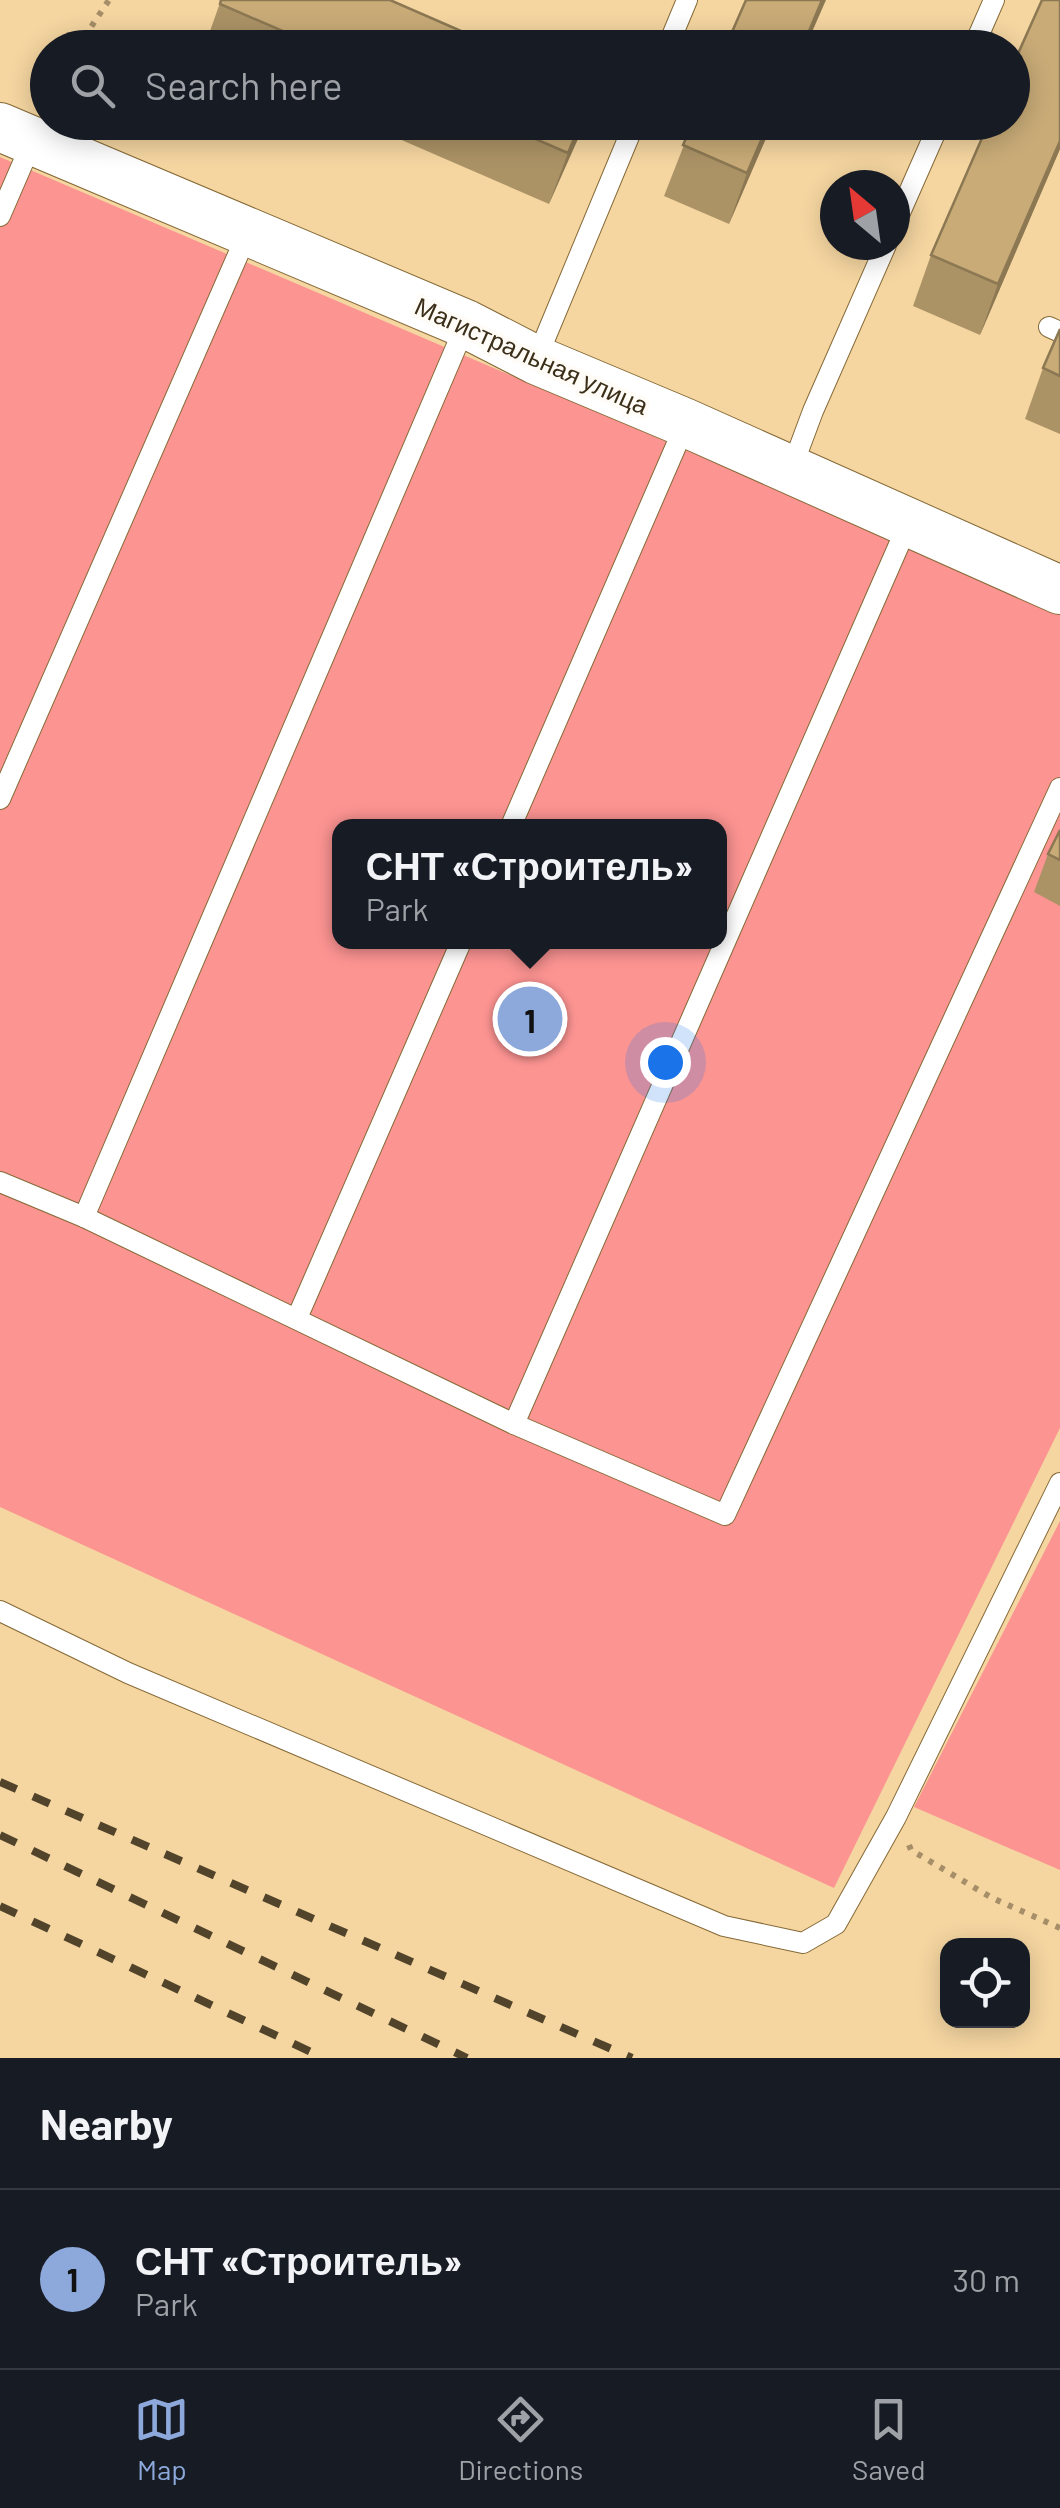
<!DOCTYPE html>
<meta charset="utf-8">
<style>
:root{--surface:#171b24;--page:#20242c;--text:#f1f3f6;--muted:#9ea1a6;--line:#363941;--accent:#8da9db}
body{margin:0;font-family:Barlow,sans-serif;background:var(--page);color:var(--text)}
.controls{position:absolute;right:30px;bottom:30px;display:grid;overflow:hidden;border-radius:20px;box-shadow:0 5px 25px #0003}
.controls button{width:90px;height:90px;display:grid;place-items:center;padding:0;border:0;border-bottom:2px solid var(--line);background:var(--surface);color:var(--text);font:50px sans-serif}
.compass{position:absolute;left:820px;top:170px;width:90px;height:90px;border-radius:50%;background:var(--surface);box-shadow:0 5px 25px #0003;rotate:331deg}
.you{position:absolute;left:665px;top:1062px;width:35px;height:35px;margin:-25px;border:8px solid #fff;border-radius:50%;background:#1a73e8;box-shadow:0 0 0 15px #1a73e833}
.badge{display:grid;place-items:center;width:65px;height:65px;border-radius:50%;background:var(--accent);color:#111;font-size:32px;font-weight:700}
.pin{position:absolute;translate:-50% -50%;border:5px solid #fff;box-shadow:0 2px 10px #0006}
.popup{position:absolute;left:332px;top:819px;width:395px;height:130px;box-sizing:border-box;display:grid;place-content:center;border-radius:20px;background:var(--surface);filter:drop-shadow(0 2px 8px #0005);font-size:32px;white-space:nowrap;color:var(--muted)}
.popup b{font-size:38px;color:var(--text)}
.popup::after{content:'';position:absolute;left:50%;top:100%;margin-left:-20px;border:20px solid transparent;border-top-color:var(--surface)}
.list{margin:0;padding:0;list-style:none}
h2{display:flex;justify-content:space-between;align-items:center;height:130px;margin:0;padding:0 40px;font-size:42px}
h2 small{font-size:32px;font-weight:400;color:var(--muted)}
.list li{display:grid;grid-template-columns:65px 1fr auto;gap:30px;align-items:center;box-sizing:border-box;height:180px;padding:0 40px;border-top:2px solid var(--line)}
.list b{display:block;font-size:38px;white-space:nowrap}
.list p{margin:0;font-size:32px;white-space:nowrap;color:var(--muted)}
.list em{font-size:32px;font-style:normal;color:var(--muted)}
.icon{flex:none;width:55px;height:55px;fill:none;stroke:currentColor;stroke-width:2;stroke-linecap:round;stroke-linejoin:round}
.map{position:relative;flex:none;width:1060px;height:2058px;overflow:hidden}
.search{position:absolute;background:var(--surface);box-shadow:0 5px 25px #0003;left:30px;right:30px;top:30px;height:110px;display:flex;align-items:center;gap:25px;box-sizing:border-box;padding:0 35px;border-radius:55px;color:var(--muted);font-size:38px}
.sheet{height:310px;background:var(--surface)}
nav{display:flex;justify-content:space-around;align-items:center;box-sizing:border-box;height:140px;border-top:2px solid var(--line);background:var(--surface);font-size:28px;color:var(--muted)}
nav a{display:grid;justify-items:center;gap:5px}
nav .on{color:var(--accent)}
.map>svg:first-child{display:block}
.garden{fill:#fc9492;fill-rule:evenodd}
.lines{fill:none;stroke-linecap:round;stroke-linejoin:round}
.service-casing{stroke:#856a37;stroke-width:22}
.tertiary-casing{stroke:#856a37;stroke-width:50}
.path{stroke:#a68f68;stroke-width:6;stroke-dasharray:5 8;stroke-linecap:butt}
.service{stroke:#fff;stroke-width:20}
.tertiary{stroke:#fff;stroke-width:48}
.rail{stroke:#52442b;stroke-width:8;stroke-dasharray:18 18;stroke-linecap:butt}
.wall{fill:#ac9366}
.shaded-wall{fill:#8c7853}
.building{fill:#c8ab77;stroke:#8c7853;stroke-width:2.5}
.labels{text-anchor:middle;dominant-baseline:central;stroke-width:8;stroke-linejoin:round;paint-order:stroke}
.street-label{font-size:25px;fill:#3b2f1a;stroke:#fffbf6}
</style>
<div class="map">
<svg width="1060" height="2058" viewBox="0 0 1060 2058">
<rect width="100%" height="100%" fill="#f5d6a1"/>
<g class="garden">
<path d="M0,157L1060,610V1428L834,1888L0,1507ZM340,826H720V942H340Z"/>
<path d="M1060,1521V1870L914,1807Z"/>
</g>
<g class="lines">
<g class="service-casing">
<g id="service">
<path d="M667,48L687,0"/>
<path d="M973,48L994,0"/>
<path d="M0,216L32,142"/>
<path d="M895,224L940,122"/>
<path d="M1049,327L1060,332"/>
<path d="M536,360L635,122"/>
<path d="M791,470L813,411L886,245"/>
<path d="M0,799L248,232"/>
<path d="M511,826L686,423"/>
<path d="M0,1182L84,1217L514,1424L725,1515L1060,788"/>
<path d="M84,1217L466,324"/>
<path d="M297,1318L461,942"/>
<path d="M514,1424L909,522"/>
<path d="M0,1611L128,1673L724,1926L803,1943L836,1924L896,1817L1060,1483"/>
</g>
</g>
<g class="tertiary-casing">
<path id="tertiary" d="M0,127L466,324L536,360L686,423L1060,590"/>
</g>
<g class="path">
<path d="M77,48L109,0"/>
<path d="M909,1845L911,1850L992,1898L1060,1928"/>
</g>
<use href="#service" class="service"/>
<use href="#tertiary" class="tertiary"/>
<g class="rail">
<path d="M0,1782L632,2058"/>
<path d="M0,1835L467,2058"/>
<path d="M0,1906L324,2058"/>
</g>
</g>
<g class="wall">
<path d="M221,0L500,48H204Z"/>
<path d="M360,122H584L549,204Z"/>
<path d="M693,122H773L729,224L664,196Z"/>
<path d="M1060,149L980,335L913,306L931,255Z"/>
<path d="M1060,329V434L1025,419L1043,368Z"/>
<path d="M1060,830V906L1034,892L1048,854Z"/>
</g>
<g class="shaded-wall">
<path d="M822,0H826L805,48H802Z"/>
<path d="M581,122H584L578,139L549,204L568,153Z"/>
<path d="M769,122H773L729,224L747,173Z"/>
<path d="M1060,141V149L980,335L998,284Z"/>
</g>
<g class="building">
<path d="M221,0H390L500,48H322L220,4Z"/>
<path d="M746,0H822L802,48H725Z"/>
<path d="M1042,0H1060V141L998,284L931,255L989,122H1012V67Z"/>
<path d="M496,122H581L568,153Z"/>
<path d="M693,122H769L747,173L683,145Z"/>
<path d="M1060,329V376L1043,368Z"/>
<path d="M1060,830V860L1048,854Z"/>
</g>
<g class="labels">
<g class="street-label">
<text transform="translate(532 355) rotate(24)">Магистральная улица</text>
</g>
</g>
</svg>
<div class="controls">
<button><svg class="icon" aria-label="locate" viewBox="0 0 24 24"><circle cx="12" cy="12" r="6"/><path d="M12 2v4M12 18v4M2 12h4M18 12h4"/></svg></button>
</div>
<svg class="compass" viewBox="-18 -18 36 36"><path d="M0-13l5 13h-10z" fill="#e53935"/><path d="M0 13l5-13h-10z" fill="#9ea1a6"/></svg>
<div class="you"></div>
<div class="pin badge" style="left:530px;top:1019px">1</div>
<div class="popup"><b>СНТ «Строитель»</b>Park</div>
<div class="search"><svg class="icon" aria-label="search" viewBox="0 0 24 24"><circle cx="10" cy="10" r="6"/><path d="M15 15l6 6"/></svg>Search here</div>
</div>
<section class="sheet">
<h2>Nearby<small></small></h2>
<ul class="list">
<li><span class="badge">1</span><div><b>СНТ «Строитель»</b><p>Park</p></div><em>30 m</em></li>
</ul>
</section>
<nav>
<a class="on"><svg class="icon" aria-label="map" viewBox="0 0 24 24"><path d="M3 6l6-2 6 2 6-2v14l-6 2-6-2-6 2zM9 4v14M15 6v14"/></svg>Map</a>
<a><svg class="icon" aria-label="directions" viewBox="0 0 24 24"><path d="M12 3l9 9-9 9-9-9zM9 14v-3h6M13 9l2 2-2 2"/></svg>Directions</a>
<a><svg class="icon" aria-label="saved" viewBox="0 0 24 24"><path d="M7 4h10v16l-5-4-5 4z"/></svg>Saved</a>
</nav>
